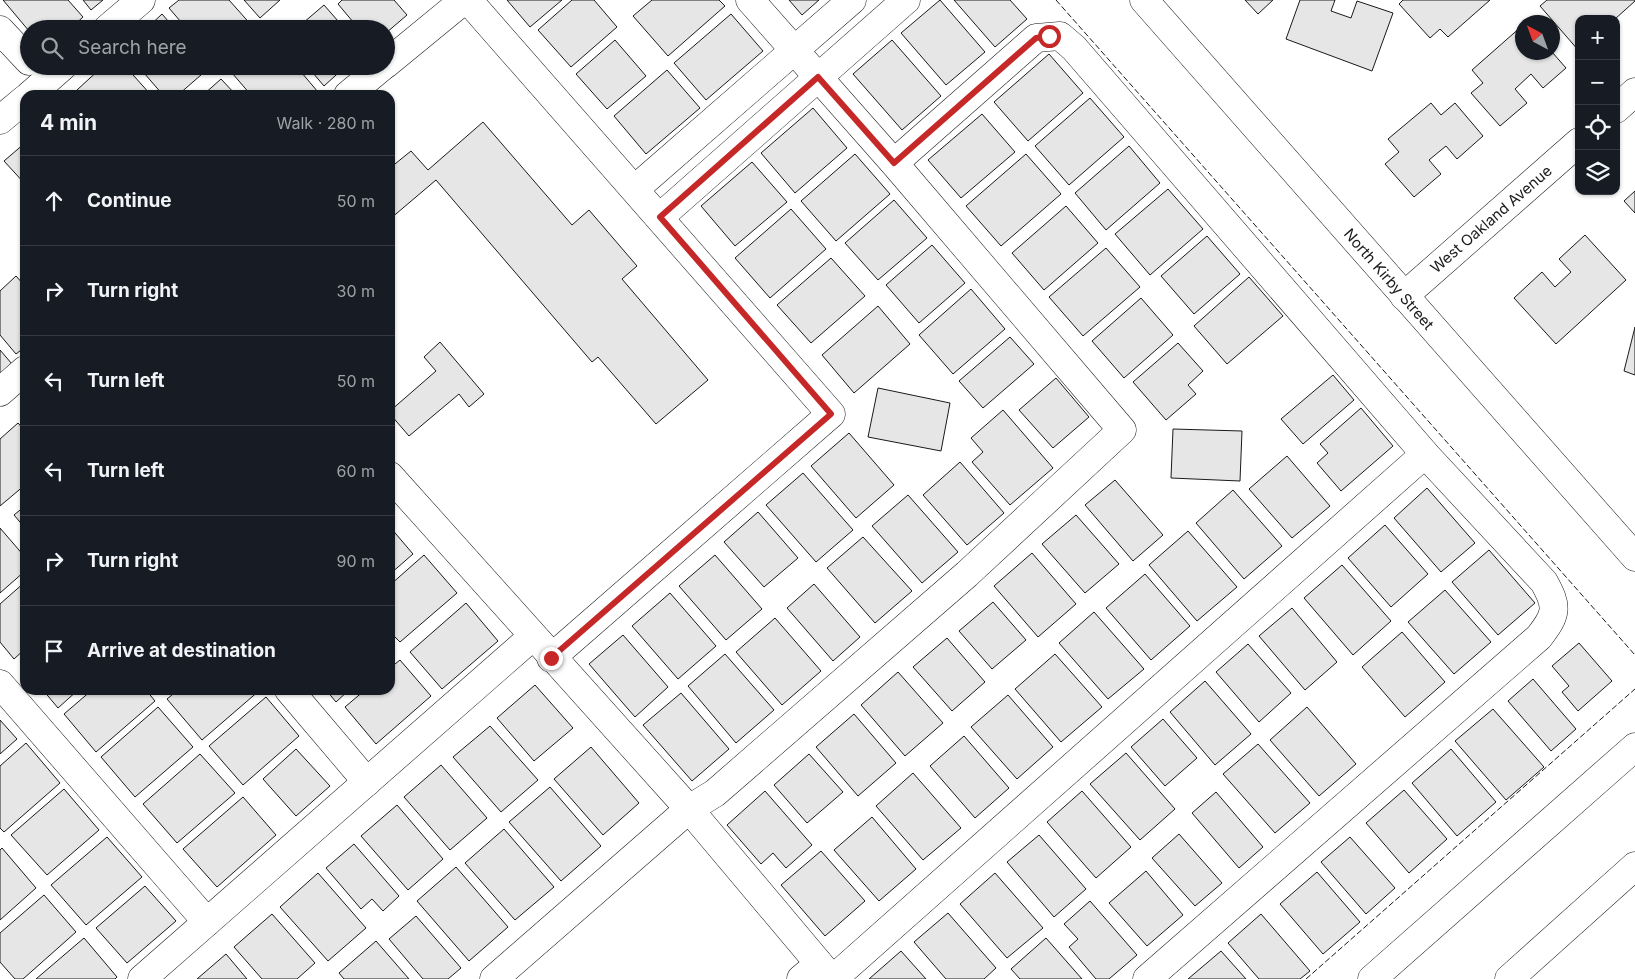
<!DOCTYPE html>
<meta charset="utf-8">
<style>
:root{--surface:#171b24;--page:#20242c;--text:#f1f3f6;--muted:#9ea1a6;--line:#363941}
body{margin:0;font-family:Inter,sans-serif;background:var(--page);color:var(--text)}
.controls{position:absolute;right:15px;top:15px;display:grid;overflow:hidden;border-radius:10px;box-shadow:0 1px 4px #0004}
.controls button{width:45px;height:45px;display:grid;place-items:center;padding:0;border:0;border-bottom:1px solid var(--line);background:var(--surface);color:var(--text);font:25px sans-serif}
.compass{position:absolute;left:1515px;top:15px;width:45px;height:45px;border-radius:50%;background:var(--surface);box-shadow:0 1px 4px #0004;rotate:319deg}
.stop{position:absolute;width:15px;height:15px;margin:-11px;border:4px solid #c62828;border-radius:50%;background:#fff}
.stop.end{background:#c62828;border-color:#fff;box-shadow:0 1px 5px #0008}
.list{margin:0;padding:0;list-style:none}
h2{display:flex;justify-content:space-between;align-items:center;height:65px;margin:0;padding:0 20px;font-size:21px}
h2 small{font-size:16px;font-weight:400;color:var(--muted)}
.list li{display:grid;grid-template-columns:32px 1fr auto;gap:15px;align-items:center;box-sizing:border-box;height:90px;padding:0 20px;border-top:1px solid var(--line)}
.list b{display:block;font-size:19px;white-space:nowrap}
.list em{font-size:16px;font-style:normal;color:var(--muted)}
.icon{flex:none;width:28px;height:28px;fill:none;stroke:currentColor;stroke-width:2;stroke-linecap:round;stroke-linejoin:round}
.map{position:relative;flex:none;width:1635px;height:979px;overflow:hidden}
.search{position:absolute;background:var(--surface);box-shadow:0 1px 4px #0004;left:20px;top:20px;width:375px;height:55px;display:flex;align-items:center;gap:12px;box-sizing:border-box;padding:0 18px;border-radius:28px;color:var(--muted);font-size:19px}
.panel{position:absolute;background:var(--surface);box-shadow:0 1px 4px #0004;left:20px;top:90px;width:375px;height:605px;border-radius:15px}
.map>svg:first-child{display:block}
.building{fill:#e6e6e6;stroke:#1a1a1a}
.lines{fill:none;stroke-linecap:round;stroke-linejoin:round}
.minor-casing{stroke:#1a1a1a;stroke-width:29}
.minor{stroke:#fff;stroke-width:28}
.fence{stroke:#1a1a1a;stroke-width:1;stroke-dasharray:6 2.5;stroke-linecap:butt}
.route{stroke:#c62828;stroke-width:6}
.labels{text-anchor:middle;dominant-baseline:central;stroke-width:4;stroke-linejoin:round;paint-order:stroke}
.street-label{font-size:15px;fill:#1a1a1a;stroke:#fff}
</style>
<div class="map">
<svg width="1635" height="979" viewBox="0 0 1635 979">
<rect width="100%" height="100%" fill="#fff"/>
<g class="building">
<path d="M3,0H68L83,17L70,29H29V31Z"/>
<path d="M83,0H103L91,10Z"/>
<path d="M179,0H229L253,27L187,29L169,8Z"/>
<path d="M244,0H280L260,18Z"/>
<path d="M342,0H394L407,15L386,33V29H359L338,4Z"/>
<path d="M507,0H562L530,27Z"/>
<path d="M572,0H594L617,27L571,67L538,30Z"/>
<path d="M652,0H719L725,6L668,56L633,16Z"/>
<path d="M789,0H819L802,15Z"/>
<path d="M940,0L985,52L946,85L901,33Z"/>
<path d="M954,0H1010L1027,19L995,47Z"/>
<path d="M1245,0H1273L1258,14Z"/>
<path d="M1300,0H1335L1331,11L1351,18L1357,1L1393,13L1372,71L1286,39Z"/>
<path d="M1403,0H1490L1448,37L1440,29L1430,38L1399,4Z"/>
<path d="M1547,0H1635V1L1615,19H1579V51L1540,6Z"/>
<path d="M324,5L345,29H296Z"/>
<path d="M162,14L175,29H146Z"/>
<path d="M731,14L763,51L706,100L674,63Z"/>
<path d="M1522,26V52H1552L1566,68L1543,88L1531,74L1515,89L1527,103L1500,126L1471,93L1483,83L1472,70Z"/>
<path d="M615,40L646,76L607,109L576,74Z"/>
<path d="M892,40L941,96L902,130L853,74Z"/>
<path d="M1049,54L1083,93L1028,141L994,102Z"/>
<path d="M103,66H125L151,95H81L77,90Z"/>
<path d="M138,66H208L209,68L178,95H163Z"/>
<path d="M240,66H296L318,92L315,95H251L232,73Z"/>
<path d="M307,66H346L324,86Z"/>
<path d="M667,70L700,108L646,154L614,116Z"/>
<path d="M221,79L236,95H203Z"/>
<path d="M1090,98L1124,137L1069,185L1035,146Z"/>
<path d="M1431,103L1441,115L1455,103L1483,136L1457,159L1446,146L1429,160L1441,174L1414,197L1385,164L1399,152L1388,139Z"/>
<path d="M813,108L847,148L795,193L761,153Z"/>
<path d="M982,114L1015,152L961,198L928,160Z"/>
<path d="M483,122L572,225L589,210L637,266L622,279L708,380L656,424L598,357L592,362L436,180L390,219V168L411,151L428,170Z"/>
<path d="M25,143V184L4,161Z"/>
<path d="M1129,146L1160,183L1106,230L1075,193Z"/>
<path d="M855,154L890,194L836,241L801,201Z"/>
<path d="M1026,154L1061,194L1001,246L966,206Z"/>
<path d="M752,162L787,202L735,246L701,206Z"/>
<path d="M1168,189L1203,229L1150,275L1115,234Z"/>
<path d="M1635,191V213L1624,201Z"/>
<path d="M894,200L927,238L878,280L845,243Z"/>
<path d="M1066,206L1098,243L1044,290L1012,253Z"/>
<path d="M791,209L826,249L770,298L735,258Z"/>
<path d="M1585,235L1626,280L1556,344L1514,298L1542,272L1555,287L1571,272L1559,259Z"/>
<path d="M1207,236L1240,274L1194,314L1161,276Z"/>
<path d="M932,245L965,283L919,323L886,285Z"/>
<path d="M1106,248L1140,287L1083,336L1049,297Z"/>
<path d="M831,258L865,296L811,343L777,305Z"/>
<path d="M16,276L25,286V347L16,354L0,335V291Z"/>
<path d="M1249,277L1283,316L1227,364L1194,326Z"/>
<path d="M971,289L1005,329L953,374L919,335Z"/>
<path d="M1141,298L1173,335L1124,378L1092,341Z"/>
<path d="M878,306L910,344L854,393L822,355Z"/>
<path d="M1635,327V375L1624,371Z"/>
<path d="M1010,337L1034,364L983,408L959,381Z"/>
<path d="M440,342L484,394L469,407L459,394L409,436L390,414V411L436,371L424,357Z"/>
<path d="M1178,343L1203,371L1188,385L1196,394L1166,420L1133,382Z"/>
<path d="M0,350L12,364L0,374Z"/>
<path d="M1333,375L1354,400L1303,444L1281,419Z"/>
<path d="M1056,378L1089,417L1053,448L1019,410Z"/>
<path d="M878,388L950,403L941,451L868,437Z"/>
<path d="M1361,408L1393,446L1341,491L1317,463L1328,453L1320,444Z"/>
<path d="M1003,410L1053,468L1010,505L972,462L983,452L971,438Z"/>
<path d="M18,423L25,431V485L0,506V439Z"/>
<path d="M1173,429L1242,431L1240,481L1171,478Z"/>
<path d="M849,433L894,485L856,518L811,466Z"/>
<path d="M1287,456L1330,506L1292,538L1249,489Z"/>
<path d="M960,462L1004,513L967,545L923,495Z"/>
<path d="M803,473L853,530L816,562L766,505Z"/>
<path d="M1115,480L1163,535L1133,561L1085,505Z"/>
<path d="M1427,488L1475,543L1441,572L1394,518Z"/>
<path d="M1233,490L1282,546L1244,579L1196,523Z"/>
<path d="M908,495L958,552L922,583L872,526Z"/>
<path d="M25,506V528L14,515Z"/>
<path d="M758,512L798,558L764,587L724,542Z"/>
<path d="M1076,515L1119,564L1085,593L1042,544Z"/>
<path d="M1385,525L1428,574L1391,607L1348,558Z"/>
<path d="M390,527L413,554L390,574Z"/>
<path d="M0,528L25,557V571L0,593Z"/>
<path d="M1188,531L1237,587L1197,621L1149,565Z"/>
<path d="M863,537L912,591L875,623L827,568Z"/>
<path d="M1489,550L1535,603L1498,635L1452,582Z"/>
<path d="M1032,553L1076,604L1038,637L994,586Z"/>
<path d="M424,555L457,593L400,642L390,632V585Z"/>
<path d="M715,555L762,609L726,640L679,586Z"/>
<path d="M1342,565L1391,621L1353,655L1304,598Z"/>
<path d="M1145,574L1190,626L1151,660L1106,608Z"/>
<path d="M25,582V649L14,659L0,642V604Z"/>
<path d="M814,584L860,637L833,661L787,608Z"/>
<path d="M1445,590L1491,642L1454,674L1408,622Z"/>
<path d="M670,593L716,646L678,679L632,626Z"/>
<path d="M993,602L1026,640L992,669L959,631Z"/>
<path d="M466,603L498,641L442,689L410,652Z"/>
<path d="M1292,608L1337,662L1305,690L1259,636Z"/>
<path d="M1094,612L1144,669L1108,699L1059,643Z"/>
<path d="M775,618L821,671L782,705L736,652Z"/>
<path d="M1402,632L1445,682L1405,717L1362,667Z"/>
<path d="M623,635L668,687L635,717L589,664Z"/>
<path d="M947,638L985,682L952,711L913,667Z"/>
<path d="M1579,643L1612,681L1578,711L1562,692L1569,686L1552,666Z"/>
<path d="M1248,644L1291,693L1259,722L1216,672Z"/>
<path d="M725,654L774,710L736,743L688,686Z"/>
<path d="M1055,654L1102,707L1061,742L1015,689Z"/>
<path d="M400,660L431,696L376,744L345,707L365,690H390V668Z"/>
<path d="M898,672L943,723L905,756L861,705Z"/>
<path d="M1533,679L1576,729L1551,751L1508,701Z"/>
<path d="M1205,681L1251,734L1215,765L1170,712Z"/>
<path d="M535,685L573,728L534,761L497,718Z"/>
<path d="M43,690H78L58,708Z"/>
<path d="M92,690H146L155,701L96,752L64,714Z"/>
<path d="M178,690H260L202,740L167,699Z"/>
<path d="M326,690H349L336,702Z"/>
<path d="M681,693L729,749L692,781L643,725Z"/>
<path d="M1008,695L1053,747L1017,779L971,727Z"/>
<path d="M266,697L299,736L243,785L209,746Z"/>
<path d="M158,707L193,747L135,797L101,757Z"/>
<path d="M1307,707L1356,764L1319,796L1270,740Z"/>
<path d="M1493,709L1544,767L1506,800L1455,741Z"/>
<path d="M854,714L896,763L858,796L816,747Z"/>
<path d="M1163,719L1197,758L1165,786L1131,747Z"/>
<path d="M0,720L17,739L0,754Z"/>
<path d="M490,726L538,780L501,812L453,757Z"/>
<path d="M964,736L1009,788L975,818L930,766Z"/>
<path d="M26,743L60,783L4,832L0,828V766Z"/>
<path d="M1258,744L1310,803L1275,833L1223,774Z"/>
<path d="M591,747L639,803L603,835L554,779Z"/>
<path d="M296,749L330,786L296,816L263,779Z"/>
<path d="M1451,749L1496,802L1457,836L1412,783Z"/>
<path d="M1126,753L1175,809L1140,840L1090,784Z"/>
<path d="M200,754L235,793L177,843L143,804Z"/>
<path d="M809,754L843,792L807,823L774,785Z"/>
<path d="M441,765L487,818L450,850L404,797Z"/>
<path d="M913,773L961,828L923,860L876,806Z"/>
<path d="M550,787L601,846L561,881L509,822Z"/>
<path d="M64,789L99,830L47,875L11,835Z"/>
<path d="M1404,790L1447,839L1409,873L1366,823Z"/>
<path d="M765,791L812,845L786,868L773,853L761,864L727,825Z"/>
<path d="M1082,791L1131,847L1096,878L1047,822Z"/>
<path d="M1216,792L1263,847L1239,868L1192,813Z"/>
<path d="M243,797L276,835L217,887L183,849Z"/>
<path d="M397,805L443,859L408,890L361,836Z"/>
<path d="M872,817L916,869L879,901L834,850Z"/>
<path d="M504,829L554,887L515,920L465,863Z"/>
<path d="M1179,834L1222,883L1195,906L1152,858Z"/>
<path d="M1039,835L1086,889L1054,917L1007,862Z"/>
<path d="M107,837L142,877L86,925L51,885Z"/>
<path d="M1350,837L1395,888L1366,914L1321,862Z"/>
<path d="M354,844L399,896L383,911L372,899L361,909L326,868Z"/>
<path d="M2,848L36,888L0,920V850Z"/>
<path d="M821,851L865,901L825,936L781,885Z"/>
<path d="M456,867L508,927L469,961L417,901Z"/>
<path d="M1146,871L1183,915L1147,946L1109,903Z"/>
<path d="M1317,872L1360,922L1323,954L1280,904Z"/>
<path d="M318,873L366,928L328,961L280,907Z"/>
<path d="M995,873L1043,928L1007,958L960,904Z"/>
<path d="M145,886L176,921L127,963L96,928Z"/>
<path d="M44,895L76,932L23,979H15L0,962V933Z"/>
<path d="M1090,901L1137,955L1109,979H1096L1069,947L1078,939L1064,924Z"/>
<path d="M948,913L996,968L984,979H946L914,942Z"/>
<path d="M272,914L315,963L297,979H262L234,947Z"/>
<path d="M1261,914L1310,971L1300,979H1259L1228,943Z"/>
<path d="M416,916L461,968L448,979H423L389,939Z"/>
<path d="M84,938L117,977L115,979H36Z"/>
<path d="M1046,938L1082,979H1020L1011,969Z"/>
<path d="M376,941L409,979H344L339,973Z"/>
<path d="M901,951L926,979H869Z"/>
<path d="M1221,951L1246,979H1188Z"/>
<path d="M226,954L247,979H197Z"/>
</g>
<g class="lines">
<g class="minor-casing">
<g id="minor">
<path d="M468,0L831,414L551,658"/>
<path d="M1144,0L1635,557"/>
<path d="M107,29L141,0"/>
<path d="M0,30L29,61"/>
<path d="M386,64L464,0"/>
<path d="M30,95L63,66"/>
<path d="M348,95L383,66"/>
<path d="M1616,109L1635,92"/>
<path d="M0,120L25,99"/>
<path d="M894,163L1036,38L1060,36L1074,48L1425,454L1544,582C1558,607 1557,614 1539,637L1147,979"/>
<path d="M635,189L852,0"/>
<path d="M660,217L906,0"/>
<path d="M1404,296L1579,142"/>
<path d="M0,392L25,370"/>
<path d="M390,476L689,809L715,793L967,574L1122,430L894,163L750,0"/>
<path d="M0,684L207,922"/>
<path d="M289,690L367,782"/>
<path d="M142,979L532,637"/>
<path d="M494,979L689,809L832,979"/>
<path d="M801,979L819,964"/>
<path d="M833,979L1425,454"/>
<path d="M1372,979L1635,747"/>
<path d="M1509,979L1635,866"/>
</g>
</g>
<use href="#minor" class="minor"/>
<g class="fence">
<path d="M1056,0L1635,655"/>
<path d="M1306,979L1635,689"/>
</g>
</g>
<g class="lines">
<path class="route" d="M551,658L831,414L660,217L818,77L894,163L1036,38L1049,36"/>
</g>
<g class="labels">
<g class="street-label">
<text transform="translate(1491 219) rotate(-41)">West Oakland Avenue</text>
<text transform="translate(1389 279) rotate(49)">North Kirby Street</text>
</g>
</g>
</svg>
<div class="controls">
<button>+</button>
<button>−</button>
<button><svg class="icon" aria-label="locate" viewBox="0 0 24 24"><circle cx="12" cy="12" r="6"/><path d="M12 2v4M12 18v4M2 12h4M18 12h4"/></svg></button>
<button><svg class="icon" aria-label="layers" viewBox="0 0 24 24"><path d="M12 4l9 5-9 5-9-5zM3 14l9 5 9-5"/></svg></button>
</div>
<svg class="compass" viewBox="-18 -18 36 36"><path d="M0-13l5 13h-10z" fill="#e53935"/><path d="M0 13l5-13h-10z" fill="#9ea1a6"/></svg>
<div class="stop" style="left:1049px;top:36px"></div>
<div class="stop end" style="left:551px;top:658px"></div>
<div class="search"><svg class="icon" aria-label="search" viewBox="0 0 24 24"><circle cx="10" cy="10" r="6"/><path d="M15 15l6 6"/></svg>Search here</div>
<section class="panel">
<h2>4 min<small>Walk · 280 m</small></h2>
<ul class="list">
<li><svg class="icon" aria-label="ahead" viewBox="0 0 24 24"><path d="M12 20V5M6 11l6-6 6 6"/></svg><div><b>Continue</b></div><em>50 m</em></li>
<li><svg class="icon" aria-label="right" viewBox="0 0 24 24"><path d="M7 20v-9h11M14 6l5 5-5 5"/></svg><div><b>Turn right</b></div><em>30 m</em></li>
<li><svg class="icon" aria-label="left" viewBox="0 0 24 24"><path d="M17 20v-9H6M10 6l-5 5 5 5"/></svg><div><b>Turn left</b></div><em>50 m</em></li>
<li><svg class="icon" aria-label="left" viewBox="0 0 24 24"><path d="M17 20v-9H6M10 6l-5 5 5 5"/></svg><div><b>Turn left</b></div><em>60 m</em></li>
<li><svg class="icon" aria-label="right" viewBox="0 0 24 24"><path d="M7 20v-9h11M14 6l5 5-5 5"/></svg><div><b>Turn right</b></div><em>90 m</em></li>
<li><svg class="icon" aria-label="arrive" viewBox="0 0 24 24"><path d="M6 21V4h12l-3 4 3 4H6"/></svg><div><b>Arrive at destination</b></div></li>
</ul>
</section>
</div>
